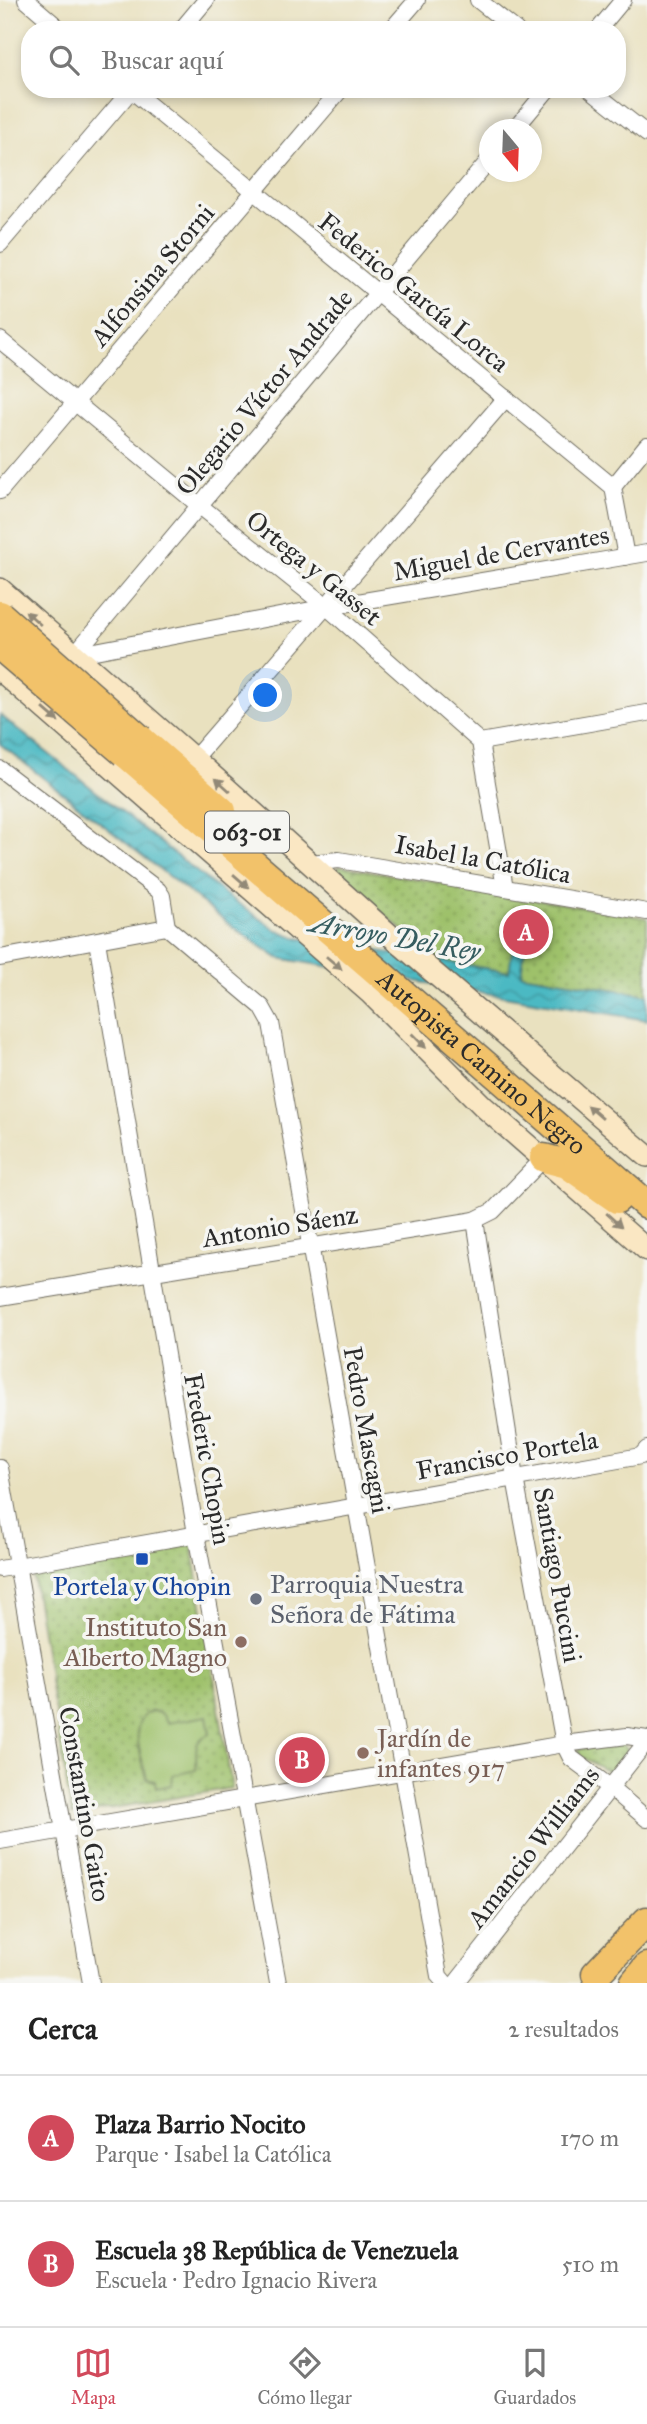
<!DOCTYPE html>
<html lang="es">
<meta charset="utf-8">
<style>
:root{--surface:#fff;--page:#f2f2f2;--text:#222;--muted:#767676;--line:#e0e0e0;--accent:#d1495b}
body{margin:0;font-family:"IM FELL Great Primer",serif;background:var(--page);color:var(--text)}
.compass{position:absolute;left:479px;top:119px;width:63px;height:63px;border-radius:50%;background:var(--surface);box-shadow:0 4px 10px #0003;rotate:161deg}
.you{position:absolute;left:266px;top:696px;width:24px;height:24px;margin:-18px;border:5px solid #fff;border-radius:50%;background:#1a73e8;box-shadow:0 0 0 10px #1a73e833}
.badge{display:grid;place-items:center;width:46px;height:46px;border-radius:50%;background:var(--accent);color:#fff;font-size:23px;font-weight:700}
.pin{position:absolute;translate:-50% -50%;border:4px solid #fff;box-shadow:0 2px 7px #0006}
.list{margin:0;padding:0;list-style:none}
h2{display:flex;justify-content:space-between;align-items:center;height:91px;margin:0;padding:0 28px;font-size:30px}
h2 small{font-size:23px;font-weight:400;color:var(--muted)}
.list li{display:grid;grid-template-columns:46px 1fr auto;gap:21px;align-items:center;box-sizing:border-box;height:126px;padding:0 28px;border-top:2px solid var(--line)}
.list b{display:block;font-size:26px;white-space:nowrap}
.list p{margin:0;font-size:23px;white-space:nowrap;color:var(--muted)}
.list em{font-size:23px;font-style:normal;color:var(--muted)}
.icon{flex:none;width:38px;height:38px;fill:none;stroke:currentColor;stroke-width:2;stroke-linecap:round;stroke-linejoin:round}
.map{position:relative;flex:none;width:647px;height:1983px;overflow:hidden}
.search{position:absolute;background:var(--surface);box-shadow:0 4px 10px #0003;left:21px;right:21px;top:21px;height:77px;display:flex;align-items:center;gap:18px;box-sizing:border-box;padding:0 24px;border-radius:28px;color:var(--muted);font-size:26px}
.sheet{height:343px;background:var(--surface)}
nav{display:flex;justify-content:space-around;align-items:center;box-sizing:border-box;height:98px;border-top:2px solid var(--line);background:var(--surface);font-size:19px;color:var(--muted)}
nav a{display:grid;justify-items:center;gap:4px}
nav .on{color:var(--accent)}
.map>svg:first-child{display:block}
.green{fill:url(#green-dots);stroke:#64764a;stroke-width:2}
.pitch{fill:#9ec16a;stroke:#64764a;stroke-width:2}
.water{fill:url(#water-waves);stroke:#3b7277;stroke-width:2}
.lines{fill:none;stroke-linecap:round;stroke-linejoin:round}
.street-casing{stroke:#6e6b5f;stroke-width:18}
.secondary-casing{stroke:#6e6b5f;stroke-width:24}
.highway-casing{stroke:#6e6b5f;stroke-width:31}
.street{stroke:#fff;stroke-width:16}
.secondary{stroke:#fae7c3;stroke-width:21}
.highway{stroke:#f2c26a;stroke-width:28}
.highway-bridge-casing{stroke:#6e6b5f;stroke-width:31;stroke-linecap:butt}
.highway-bridge{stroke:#f2c26a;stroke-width:28}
.oneway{fill:#928977}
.transit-dot{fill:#1a4fb4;stroke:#f6f6f2;stroke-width:2.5}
.worship-dot{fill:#6b7280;stroke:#f6f6f2;stroke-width:2.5}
.education-dot{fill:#8d6e63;stroke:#f6f6f2;stroke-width:2.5}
.labels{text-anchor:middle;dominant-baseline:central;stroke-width:7;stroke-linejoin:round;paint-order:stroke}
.shield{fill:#f6f6f2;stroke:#686867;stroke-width:2}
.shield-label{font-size:24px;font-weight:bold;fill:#2b2b2b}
.street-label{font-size:26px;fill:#2b2b2b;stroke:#f6f6f2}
.worship-label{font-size:26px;fill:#5b616d;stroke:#f6f6f2;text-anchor:start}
.transit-label{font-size:26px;fill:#164399;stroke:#f6f6f2}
.education-label{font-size:26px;fill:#785e54;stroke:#f6f6f2;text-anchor:end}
.water-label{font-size:28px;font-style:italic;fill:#365d60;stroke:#f6f6f2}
</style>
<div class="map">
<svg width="647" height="1983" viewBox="0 0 647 1983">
<defs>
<pattern id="green-dots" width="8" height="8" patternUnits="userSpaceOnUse" patternTransform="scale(1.75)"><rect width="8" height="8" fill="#9ec16a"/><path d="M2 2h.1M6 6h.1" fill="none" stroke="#819d57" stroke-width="1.8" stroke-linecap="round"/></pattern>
<pattern id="water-waves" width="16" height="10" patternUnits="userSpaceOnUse" patternTransform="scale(1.75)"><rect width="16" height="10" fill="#4bb9c3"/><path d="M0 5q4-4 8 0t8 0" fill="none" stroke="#3f979f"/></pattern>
</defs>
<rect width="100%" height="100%" fill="#f6f6f2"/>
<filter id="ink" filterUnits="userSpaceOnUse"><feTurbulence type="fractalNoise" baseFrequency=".0143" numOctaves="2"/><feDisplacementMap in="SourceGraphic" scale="14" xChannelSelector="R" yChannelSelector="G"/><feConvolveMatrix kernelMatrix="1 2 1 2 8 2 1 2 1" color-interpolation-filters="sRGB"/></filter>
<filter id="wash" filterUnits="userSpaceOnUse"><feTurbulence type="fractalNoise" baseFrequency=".00686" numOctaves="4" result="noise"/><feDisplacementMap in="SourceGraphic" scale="28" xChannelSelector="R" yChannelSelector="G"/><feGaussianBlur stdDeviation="1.57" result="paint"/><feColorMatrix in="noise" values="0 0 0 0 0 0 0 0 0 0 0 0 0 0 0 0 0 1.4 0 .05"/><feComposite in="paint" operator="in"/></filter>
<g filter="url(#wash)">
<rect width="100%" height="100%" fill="#e9e1bf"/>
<g class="green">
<path d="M340,866L647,918V995L521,974L514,946L509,972L441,961L344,882L337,873V869Z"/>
<path d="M192,1544L232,1788L72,1815L32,1571Z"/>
<path d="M621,1743L627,1749C625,1758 615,1768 607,1771L580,1756L578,1749Z"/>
</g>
<path class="pitch" d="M152,1711L162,1714L168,1723L207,1716L210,1734C190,1741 198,1754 196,1770L173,1775L172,1785L156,1788L155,1781L147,1779C143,1759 125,1720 152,1711Z"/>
<path class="water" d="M0,715L226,895L277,930L298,938L509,972L513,946L525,948L521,974L647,995V1020L278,958L237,930L0,744Z"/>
</g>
<g filter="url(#ink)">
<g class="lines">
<g class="street-casing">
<g id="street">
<path d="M26,0L61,30"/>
<path d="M478,0L516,30"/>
<path d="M181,30L206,0"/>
<path d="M391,30L417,0"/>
<path d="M598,30L623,0"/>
<path d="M130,89L613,487L626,557"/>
<path d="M590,89L647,134"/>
<path d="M514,130L548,89"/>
<path d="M0,244L132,89"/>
<path d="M0,340L200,506L327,607L480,742L505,888"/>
<path d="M613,487L647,445"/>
<path d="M0,491L341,89"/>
<path d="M74,655L490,159"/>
<path d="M74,655L327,607L647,553"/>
<path d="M480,742L647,713"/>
<path d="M194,759L506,398"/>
<path d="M0,769L158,890L162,896L167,927"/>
<path d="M310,863L339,860L647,912"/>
<path d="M167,927L262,1007L271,1023L439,1976L445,1983"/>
<path d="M97,941L196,1534L278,1983"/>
<path d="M0,958L167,927"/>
<path d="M475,1220L515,1478L564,1744L571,1758L611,1788L647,1819"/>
<path d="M0,1297L475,1220L493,1211L544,1158"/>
<path d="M0,1468L91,1983"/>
<path d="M0,1569L641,1456L647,1449"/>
<path d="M0,1841L564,1744L627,1736L647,1739"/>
<path d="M456,1983L647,1741"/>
</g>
</g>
<g class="secondary-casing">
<g id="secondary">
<path d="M0,589L194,759L391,936L647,1156"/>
<path d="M0,670L370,993L484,1107L647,1250"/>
</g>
</g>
<g class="highway-casing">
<g id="highway">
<path d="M140,739L222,811"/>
<path id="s1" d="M125,753L647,1205"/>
<path d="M544,1158L567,1164L617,1199"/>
<path d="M596,1974L647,1921"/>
<path d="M634,1983L647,1967"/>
</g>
</g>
<use href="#street" class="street"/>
<use href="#secondary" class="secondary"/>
<use href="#highway" class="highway"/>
<g class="highway-bridge-casing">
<g id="highway-bridge">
<path d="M0,615L140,739"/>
<path d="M0,646L125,753"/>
</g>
</g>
<use href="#highway-bridge" class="highway-bridge"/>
</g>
<defs><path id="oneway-solid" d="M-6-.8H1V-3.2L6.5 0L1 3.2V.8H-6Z" transform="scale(1.75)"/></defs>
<g class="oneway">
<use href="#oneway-solid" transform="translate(33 618) rotate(-138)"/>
<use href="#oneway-solid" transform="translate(51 715) rotate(41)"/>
<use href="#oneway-solid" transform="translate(223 785) rotate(-138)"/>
<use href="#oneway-solid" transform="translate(241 881) rotate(41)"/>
<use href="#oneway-solid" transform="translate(334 963) rotate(40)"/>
<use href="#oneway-solid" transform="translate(419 1041) rotate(45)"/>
<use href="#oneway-solid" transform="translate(595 1112) rotate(-139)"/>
<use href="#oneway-solid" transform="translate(614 1220) rotate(42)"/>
</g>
</g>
<rect class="transit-dot" x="135" y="1552" width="14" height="14" rx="3.5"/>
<circle class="worship-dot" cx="256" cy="1599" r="7"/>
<g class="education-dot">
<circle cx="241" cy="1642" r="7"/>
<circle cx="363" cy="1753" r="7"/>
</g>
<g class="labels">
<rect class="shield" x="205" y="811.5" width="84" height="41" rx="5"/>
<g class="shield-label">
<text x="247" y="832">063-01</text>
</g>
<g class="street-label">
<text transform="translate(152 275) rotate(-50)">Alfonsina Storni</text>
<text transform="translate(414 292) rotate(39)">Federico García Lorca</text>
<text transform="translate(264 392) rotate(-50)">Olegario Víctor Andrade</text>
<text transform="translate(501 553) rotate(-10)">Miguel de Cervantes</text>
<text transform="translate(314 568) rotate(39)">Ortega y Gasset</text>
<text transform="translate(483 859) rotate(10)">Isabel la Católica</text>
<text stroke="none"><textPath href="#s1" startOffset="472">Autopista Camino Negro</textPath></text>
<text transform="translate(280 1226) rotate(-9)">Antonio Sáenz</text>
<text transform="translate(367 1430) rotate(80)">Pedro Mascagni</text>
<text transform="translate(507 1455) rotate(-10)">Francisco Portela</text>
<text transform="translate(208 1459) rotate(80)">Frederic Chopin</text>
<text transform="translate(558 1575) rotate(80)">Santiago Puccini</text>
<text transform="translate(85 1804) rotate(80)">Constantino Gaito</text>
<text transform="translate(533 1847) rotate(-52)">Amancio Williams</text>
</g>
<g class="worship-label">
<text x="270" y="1584">Parroquia Nuestra<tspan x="270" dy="30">Señora de Fátima</tspan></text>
</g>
<g class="transit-label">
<text x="142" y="1586">Portela y Chopin</text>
</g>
<g class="education-label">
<text x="227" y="1627">Instituto San<tspan x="227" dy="30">Alberto Magno</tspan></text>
<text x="377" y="1738" text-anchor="start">Jardín de<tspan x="377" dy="30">infantes 917</tspan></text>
</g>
<g class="water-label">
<text transform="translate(395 937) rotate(10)">Arroyo Del Rey</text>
</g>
</g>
</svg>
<svg class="compass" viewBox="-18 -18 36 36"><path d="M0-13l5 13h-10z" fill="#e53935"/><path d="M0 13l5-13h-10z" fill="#767676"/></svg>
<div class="you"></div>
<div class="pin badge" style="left:526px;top:932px">A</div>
<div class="pin badge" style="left:302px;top:1760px">B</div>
<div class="search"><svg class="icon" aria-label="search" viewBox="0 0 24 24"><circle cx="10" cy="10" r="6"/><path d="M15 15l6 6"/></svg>Buscar aquí</div>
</div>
<section class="sheet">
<h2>Cerca<small>2 resultados</small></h2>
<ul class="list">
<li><span class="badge">A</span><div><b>Plaza Barrio Nocito</b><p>Parque · Isabel la Católica</p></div><em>170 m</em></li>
<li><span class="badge">B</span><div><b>Escuela 38 República de Venezuela</b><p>Escuela · Pedro Ignacio Rivera</p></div><em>510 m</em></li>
</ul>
</section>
<nav>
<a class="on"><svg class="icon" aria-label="map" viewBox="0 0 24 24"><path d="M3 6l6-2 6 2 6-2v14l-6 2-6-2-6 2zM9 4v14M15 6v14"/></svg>Mapa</a>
<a><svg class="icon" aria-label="directions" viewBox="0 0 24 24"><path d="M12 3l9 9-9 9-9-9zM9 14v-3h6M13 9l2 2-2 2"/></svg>Cómo llegar</a>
<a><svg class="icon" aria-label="saved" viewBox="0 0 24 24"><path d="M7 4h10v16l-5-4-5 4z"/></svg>Guardados</a>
</nav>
